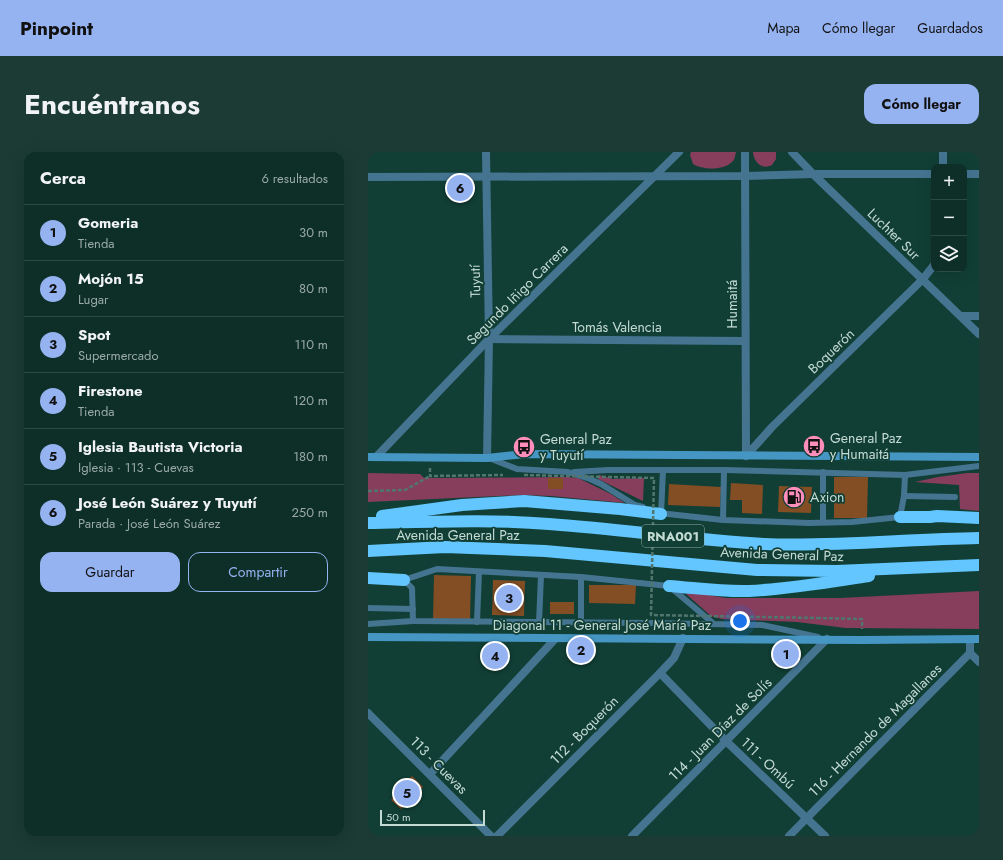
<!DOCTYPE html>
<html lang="es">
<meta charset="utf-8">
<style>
:root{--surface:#0d2f28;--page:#1b3b34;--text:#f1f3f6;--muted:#9aa9a8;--line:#2d4a45;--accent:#95b2f1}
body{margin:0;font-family:Jost,sans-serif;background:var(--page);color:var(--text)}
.controls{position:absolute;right:12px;top:12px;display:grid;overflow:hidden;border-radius:8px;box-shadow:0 4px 16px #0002}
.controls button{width:36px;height:36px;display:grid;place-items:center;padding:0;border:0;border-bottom:1px solid var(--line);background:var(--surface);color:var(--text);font:20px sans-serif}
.scale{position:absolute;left:12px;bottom:10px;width:105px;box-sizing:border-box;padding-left:4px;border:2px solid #c4dbd4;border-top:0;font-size:11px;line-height:14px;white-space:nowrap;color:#c4dbd4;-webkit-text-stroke:3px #113f35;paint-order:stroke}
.you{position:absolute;left:372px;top:469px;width:14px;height:14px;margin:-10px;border:3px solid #fff;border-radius:50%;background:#1a73e8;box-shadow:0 0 0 6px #1a73e833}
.badge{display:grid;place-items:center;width:26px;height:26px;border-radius:50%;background:var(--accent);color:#111;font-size:13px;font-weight:700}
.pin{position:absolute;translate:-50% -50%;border:2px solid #fff;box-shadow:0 1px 4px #0006}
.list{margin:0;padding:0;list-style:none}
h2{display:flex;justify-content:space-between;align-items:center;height:52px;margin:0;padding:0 16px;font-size:17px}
h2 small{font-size:13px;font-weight:400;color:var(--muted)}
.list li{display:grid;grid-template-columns:26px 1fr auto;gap:12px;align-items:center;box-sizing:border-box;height:56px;padding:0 16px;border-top:1px solid var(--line)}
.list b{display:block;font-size:15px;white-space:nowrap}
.list p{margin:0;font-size:13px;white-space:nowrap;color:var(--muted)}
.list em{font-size:13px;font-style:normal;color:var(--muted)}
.actions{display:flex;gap:8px;padding:12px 16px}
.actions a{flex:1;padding:9px 0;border:1px solid var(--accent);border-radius:12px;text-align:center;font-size:14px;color:var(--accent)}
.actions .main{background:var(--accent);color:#111}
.icon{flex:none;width:22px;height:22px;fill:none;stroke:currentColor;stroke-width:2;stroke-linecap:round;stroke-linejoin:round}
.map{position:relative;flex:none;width:611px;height:684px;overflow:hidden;border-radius:12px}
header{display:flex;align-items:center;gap:24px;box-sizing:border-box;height:56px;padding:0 20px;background:var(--accent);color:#111}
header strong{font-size:19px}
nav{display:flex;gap:22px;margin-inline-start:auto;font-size:14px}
.intro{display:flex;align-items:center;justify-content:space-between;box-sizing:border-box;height:96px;padding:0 24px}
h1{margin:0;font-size:28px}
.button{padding:10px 18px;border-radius:12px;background:var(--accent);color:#111;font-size:14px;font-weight:700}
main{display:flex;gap:24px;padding:0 24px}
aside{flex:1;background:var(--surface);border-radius:12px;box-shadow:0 4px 16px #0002}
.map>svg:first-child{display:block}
.green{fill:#873d5c}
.building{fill:#834e24}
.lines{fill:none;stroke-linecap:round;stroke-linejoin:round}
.path{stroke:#51766e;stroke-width:2.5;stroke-dasharray:4 2;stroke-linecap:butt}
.lane{stroke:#457491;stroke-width:6}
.street{stroke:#457491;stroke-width:8}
.secondary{stroke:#4696c4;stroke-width:8}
.highway{stroke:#63c6fe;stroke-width:12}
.path-bridge{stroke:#51766e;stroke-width:2.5;stroke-dasharray:4 2;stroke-linecap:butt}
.labels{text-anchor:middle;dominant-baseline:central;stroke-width:3.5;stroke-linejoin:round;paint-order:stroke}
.shield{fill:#113f35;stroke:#8eaca4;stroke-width:1}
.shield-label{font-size:13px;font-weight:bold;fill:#c4dbd4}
.street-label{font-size:14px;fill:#c4dbd4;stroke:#113f35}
.poi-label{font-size:14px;fill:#c4dbd4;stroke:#113f35;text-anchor:start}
</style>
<header>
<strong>Pinpoint</strong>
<nav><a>Mapa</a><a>Cómo llegar</a><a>Guardados</a></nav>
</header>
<div class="intro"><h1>Encuéntranos</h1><a class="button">Cómo llegar</a></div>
<main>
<aside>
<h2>Cerca<small>6 resultados</small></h2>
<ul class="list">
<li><span class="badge">1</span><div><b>Gomeria</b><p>Tienda</p></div><em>30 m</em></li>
<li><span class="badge">2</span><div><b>Mojón 15</b><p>Lugar</p></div><em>80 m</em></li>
<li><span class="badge">3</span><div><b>Spot</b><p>Supermercado</p></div><em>110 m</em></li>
<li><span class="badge">4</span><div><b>Firestone</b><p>Tienda</p></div><em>120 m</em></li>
<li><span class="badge">5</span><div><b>Iglesia Bautista Victoria</b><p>Iglesia · 113 - Cuevas</p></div><em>180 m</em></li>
<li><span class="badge">6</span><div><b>José León Suárez y Tuyutí</b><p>Parada · José León Suárez</p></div><em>250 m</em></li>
</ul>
<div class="actions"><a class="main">Guardar</a><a>Compartir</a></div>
</aside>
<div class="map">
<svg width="611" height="684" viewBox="0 0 611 684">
<rect width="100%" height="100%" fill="#113f35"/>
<g class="green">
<path d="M323,0H368C367,3 367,7 365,9C356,19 335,18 325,12L322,3Z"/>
<path d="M385,0H408V7L404,13C394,18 386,11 385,0Z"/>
<path d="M0,321L52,322L56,326L200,325L210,326L241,341L257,351L183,344L155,343L0,350Z"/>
<path d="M599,321H611V359L592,357L591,333L547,330L570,325Z"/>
<path d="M231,323L245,327L276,326L275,349L230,327V325Z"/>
<path d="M611,439V477L478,476L429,470L354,467L343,464L318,442L323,440L358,446H472Z"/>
</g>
<g class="building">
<path d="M466,325H500L499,366H466Z"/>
<rect x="180" y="326" width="15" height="11"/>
<path d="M363,331L395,333L394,362L374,361V348H362Z"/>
<path d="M301,332L353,335L352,355L300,353Z"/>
<path d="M411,334L444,335L443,361L410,360Z"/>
<path d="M66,423L103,424L102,468L65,467Z"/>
<path d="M125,428L157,429L156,464L124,463Z"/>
<path d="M221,433H268L267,452L221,451Z"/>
<rect x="182" y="450" width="24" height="12"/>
<path d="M44,624L55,635L33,657L23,648Z"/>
</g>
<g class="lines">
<g class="path">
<path d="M62,316V324L135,323"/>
<path d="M0,339L37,338L62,324"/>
<path d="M449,466L494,467V477"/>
</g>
<g class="lane">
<path d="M121,306L149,317L200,320L222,327L233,332L267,353L275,355"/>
<path d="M206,320L240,318H356L537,323L611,314"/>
<path d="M455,320V370"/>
<path d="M536,344L587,345"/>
<path d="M291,361L355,368L441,371L484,370L532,365L536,344L537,323"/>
<path d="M293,362L295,318"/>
<path d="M355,368L356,318"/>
<path d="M0,456L45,457"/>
<path d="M109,470L111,420"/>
<path d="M171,471L173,423"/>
<path d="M213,471V425"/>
<path d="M0,472L45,469"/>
<path d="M346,472L301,434L213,425L69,417L36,428L44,436L45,469L282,471L394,473L450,485"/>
</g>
<g class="street">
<path d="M118,0L121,187L119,306"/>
<path d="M377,0L378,304"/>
<path d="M424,0L445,22L611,182"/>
<path d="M575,0V15"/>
<path d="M596,22H611"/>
<path d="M0,25L377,24L445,22H566"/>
<path d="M593,164H611"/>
<path d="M121,187L377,189"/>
<path d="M378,304L404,275L555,127L566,113"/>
<path d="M8,305L121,187L311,0"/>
<path d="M602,501L611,510"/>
<path d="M292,521L358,589L457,684"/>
<path d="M0,561L123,684"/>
<path d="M62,622L187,487"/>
<path d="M129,684L292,521L306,506L315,486"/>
<path d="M264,684L459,487"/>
<path d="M421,684L602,501V487"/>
</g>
<g class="secondary">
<path d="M0,305L119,306L157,302L611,305"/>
<path d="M0,485L494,488L611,487"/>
</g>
<g class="highway">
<path d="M14,364L94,353L156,349L252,357L293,362"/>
<path d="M532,365H562L569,364L611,366"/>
<path d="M0,371C60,370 121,367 181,372C253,377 324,388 396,392C467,395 539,387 611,386"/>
<path d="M0,399L77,395L177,399L389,418L468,419L611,413"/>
<path d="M0,426L36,428"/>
<path d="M301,434C328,436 355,440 381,439C421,437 461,430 501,424"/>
</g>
<path class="path-bridge" d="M156,323L286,326L283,463L449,466"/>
</g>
<defs>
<g id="bus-disc" transform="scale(1.15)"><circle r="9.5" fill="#ff8eba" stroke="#113f35"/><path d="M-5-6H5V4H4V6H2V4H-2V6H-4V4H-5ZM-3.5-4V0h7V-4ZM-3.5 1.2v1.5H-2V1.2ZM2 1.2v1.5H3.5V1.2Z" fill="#111"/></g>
<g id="fuel-disc" transform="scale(1.15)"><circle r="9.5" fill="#ff8eba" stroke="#113f35"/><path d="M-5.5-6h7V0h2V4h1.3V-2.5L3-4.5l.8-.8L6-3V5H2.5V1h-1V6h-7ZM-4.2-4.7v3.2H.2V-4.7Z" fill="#111"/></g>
</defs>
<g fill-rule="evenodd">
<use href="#bus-disc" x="446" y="294"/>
<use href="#bus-disc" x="156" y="295"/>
<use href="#fuel-disc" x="426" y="345"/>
</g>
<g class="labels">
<rect class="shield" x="274" y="373" width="62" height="22" rx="3"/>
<g class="shield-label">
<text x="305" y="384">RNA001</text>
</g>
<g class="street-label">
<text transform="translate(526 82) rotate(44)">Luchter Sur</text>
<text transform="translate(107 129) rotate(-91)">Tuyutí</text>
<text transform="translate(149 142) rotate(-45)">Segundo Iñigo Carrera</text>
<text transform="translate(364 152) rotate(-90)">Humaitá</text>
<text x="249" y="175">Tomás Valencia</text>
<text transform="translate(463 199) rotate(-44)">Boquerón</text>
<text x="90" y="383">Avenida General Paz</text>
<text transform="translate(414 402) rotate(2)">Avenida General Paz</text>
<text x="234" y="473">Diagonal 11 - General José María Paz</text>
<text transform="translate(352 577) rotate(-45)">114 - Juan Díaz de Solís</text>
<text transform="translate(216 578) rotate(-45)">112 - Boquerón</text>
<text transform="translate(507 578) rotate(-45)">116 - Hernando de Magallanes</text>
<text transform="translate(400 611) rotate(43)">111 - Ombú</text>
<text transform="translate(71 613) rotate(45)">113 - Cuevas</text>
</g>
<g class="poi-label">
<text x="462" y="286">General Paz<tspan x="462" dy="16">y Humaitá</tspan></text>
<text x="172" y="287">General Paz<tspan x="172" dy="16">y Tuyutí</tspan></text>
<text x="442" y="345">Axion</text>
</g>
</g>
</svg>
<div class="controls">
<button>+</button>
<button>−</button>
<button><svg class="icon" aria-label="layers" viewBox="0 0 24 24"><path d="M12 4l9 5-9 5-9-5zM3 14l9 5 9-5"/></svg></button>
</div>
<div class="scale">50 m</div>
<div class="you"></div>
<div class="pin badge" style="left:418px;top:502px">1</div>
<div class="pin badge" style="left:213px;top:498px">2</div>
<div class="pin badge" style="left:141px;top:446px">3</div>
<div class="pin badge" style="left:127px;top:504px">4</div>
<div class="pin badge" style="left:39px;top:641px">5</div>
<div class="pin badge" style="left:92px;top:36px">6</div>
</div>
</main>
